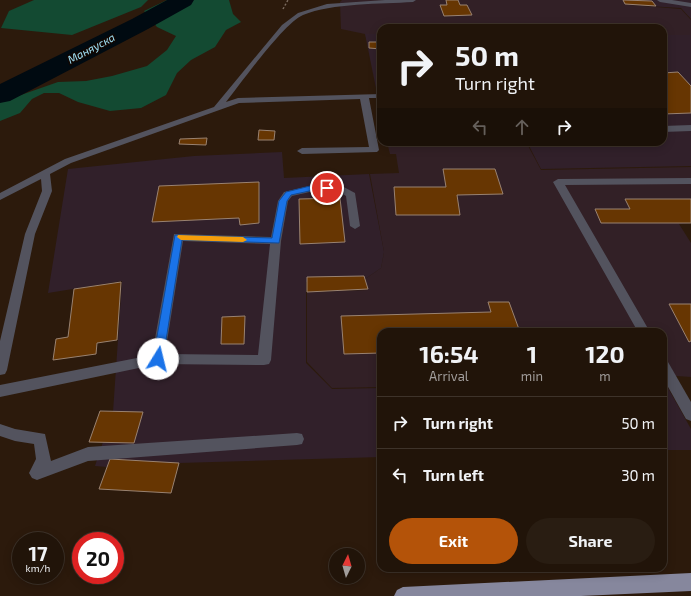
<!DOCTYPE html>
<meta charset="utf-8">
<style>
:root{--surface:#211409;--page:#291d12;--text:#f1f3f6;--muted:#a29e9c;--line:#3e332a;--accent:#b45309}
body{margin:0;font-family:"Exo 2",sans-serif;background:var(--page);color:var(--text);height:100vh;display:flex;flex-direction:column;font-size:15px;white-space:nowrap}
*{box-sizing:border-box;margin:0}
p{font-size:13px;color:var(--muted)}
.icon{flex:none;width:22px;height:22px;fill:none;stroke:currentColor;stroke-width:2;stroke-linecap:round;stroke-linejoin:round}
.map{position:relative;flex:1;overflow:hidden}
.side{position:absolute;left:377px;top:328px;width:290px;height:244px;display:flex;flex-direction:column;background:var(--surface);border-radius:12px;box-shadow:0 2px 10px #0003,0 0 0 1px var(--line)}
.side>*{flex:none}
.top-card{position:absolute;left:377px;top:24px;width:290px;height:122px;border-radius:12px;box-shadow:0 2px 10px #0003,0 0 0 1px var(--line);background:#211409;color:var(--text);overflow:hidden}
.needle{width:26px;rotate:5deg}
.controls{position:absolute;left:329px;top:548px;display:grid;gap:8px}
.controls a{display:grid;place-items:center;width:36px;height:36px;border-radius:50%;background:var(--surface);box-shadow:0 2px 10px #0003,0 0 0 1px var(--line);font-size:20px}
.speed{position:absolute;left:12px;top:532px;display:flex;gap:8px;font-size:20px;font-weight:700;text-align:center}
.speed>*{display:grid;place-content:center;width:52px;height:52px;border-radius:50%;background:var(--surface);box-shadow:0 2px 10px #0003,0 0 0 1px var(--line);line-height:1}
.speed small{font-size:10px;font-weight:400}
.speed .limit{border:6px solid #d22;background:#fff;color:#111}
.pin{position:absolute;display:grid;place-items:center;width:34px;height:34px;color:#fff;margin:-17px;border:2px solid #fff;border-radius:50%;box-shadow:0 1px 4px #0007}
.me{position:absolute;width:44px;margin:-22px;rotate:9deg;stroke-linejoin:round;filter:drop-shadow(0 0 3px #0008)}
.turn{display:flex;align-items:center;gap:14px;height:84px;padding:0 12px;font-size:18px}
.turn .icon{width:52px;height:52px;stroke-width:2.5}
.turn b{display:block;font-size:28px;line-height:34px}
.lanes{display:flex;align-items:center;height:38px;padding:0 12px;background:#0003;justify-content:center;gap:20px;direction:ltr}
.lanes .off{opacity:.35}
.eta{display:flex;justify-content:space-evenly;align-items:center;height:68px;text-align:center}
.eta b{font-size:24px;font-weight:700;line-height:28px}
.action{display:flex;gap:8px;margin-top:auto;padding:8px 12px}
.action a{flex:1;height:46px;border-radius:24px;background:var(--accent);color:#fff;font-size:16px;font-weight:700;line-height:46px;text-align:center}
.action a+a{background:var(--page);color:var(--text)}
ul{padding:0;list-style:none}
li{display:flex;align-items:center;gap:12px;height:52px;padding:0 12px;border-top:1px solid var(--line)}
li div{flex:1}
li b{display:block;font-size:15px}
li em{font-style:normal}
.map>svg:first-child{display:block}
</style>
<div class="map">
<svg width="691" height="596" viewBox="0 0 691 596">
<rect width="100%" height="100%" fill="#2c1a0c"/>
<!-- commercial -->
<g fill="#322026">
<polygon points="342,0 627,0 630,5 681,9 691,20 691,35 663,35 663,28 381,28 381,34 365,34 341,29 340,2"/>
<polygon points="387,142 526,142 541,170 691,167 691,223 679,224 691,243 691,377 663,375 663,332 381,332 381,387 332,388 307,362 307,292 368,290 365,279 381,268 384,252 370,174 399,173 396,154 390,154"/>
</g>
<!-- industrial -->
<g fill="#31202a">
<polygon points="627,0 691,0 691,19 681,8 630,5"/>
<polygon points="365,34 381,34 381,113"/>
<polygon points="663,35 691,35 691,166 541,169 527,142 663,142"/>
<polygon points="282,152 284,178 369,174 384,252 381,268 365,279 306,282 306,366 306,363 332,389 381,388 381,457 179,463 110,459 107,467 95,466 113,412 122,281 48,293 68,169 194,156"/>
<polygon points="663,379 691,429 691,450 663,450"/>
</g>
<!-- green -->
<g fill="#134a32">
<polygon points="34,0 148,0 141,7 72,35 1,28 9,11"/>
<polygon points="167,0 229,0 233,14 241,22 226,30 215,47 191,60 177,73 166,95 141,108 110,111 78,102 59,93 44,93 32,99 20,113 0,121 0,99 18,96 58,82 86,81 112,76 147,66 167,50 176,36 157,27 144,11"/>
</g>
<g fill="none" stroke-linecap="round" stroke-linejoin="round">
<!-- river -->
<polygon fill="#000a11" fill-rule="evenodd" points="167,0 194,0 191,5 148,29 10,101 0,103 0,84 132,19"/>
</g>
<!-- building -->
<g fill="#673602" stroke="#998271">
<polygon points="446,0 458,0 460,5 467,5 472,15 444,16 440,5 447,5"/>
<polygon points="623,0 652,1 656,6 625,4"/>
<polygon points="369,42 381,42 381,49 369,48"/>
<polygon points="678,72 691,86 691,113 663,114 663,73"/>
<polygon points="259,130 275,131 274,140 258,140"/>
<polygon points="207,138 206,145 179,144 180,139"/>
<polygon points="443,169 495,169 503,194 457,195 460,215 396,215 394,187 446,187"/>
<polygon points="259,182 259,223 240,225 239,218 152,222 159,186"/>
<polygon points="340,198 345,242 300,244 299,199"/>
<polygon points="625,199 691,199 691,223 601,223 595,209 630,209"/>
<polygon points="364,276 368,289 307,292 307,277"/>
<polygon points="121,282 117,340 97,343 96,354 53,360 56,339 68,337 74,289"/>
<polygon points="488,302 509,302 520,332 381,332 381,353 344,354 341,316 491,312"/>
<polygon points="669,304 691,304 691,341 689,342"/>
<polygon points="245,316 244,344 221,344 222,317"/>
<polygon points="100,411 143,412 134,443 89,442"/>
<polygon points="110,459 179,463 171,493 99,489"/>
</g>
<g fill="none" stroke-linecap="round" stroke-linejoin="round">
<!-- path -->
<polyline stroke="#7c6c60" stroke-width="1.5" stroke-dasharray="2 2" stroke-linecap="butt" points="283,9 288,0"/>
<!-- minor -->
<g fill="#53535e" fill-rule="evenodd">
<path d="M385,0H416L413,2C381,4 332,3 303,15C283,24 242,82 226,102L238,98L381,94V98H369L379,150L377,152L302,154L297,151L302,148L369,147L360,99L239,103L71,163L50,174L52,191L35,234L7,370L5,374L0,375V341L25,234L42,191L41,179L0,200V193L65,159L214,107L282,25L298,13L327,4Z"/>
<polygon points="657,0 672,0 691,3 691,7 660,2"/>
<polygon points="691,125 691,131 663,132 663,126"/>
<polygon points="691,178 691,184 565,185 650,332 638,332 553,182 558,179"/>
<path d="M314,185H340L355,193L360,226L355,229L350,226L346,196L338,191H314L292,196L288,201L281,241L271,360L269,364L264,365L158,364L0,397V385L152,355L174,234L271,237L278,201L284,192ZM183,241L270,244L258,355L165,354Z"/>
<polygon points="663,361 668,362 691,402 691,421 686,419 663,378"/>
<polygon points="0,424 15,429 45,434 51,461 88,447 297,433 302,434 304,439 302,444 297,445 88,461 37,480 32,478 29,473 36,459 34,444 15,441 0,436"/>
</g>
<!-- major -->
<polygon fill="#86879d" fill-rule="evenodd" points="691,573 691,591 581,596 394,596 397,590 403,587"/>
</g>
<!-- route -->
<polygon fill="#1a73e8" stroke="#114b97" points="314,185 327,186 331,188 327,190 314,190 291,195 287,201 279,243 182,240 163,359 161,362 154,362 153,359 175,235 272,238 279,201 286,192"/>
<!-- slow -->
<polygon fill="#f59e0b" points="178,235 243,237 247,240 243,242 181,240 177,237"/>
<g text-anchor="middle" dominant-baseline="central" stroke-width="3.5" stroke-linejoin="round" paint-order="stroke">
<!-- far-water labels -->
<g font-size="11" font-style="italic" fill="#a4e6fc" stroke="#0f0703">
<text transform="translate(91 48) rotate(-28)">Маняуска</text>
</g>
</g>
</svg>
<div class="controls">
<a><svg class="needle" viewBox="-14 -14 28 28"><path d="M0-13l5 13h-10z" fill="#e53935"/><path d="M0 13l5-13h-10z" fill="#a29e9c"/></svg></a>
</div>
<div class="speed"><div>17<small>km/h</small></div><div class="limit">20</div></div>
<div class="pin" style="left:327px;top:188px;background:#d93025"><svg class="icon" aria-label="arrive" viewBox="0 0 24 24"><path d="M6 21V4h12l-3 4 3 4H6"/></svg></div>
<svg class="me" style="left:158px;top:359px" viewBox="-20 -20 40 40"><circle r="19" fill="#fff"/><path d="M0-13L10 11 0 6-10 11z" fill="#1a73e8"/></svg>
<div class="top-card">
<div class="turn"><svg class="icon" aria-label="right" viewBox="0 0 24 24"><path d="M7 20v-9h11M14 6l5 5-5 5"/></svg><div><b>50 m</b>Turn right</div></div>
<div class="lanes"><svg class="icon off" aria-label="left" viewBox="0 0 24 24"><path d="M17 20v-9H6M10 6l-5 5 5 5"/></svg><svg class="icon off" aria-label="ahead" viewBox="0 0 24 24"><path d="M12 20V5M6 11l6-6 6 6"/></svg><svg class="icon" aria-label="right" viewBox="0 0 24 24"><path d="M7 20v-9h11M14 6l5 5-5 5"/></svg></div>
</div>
<section class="side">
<div class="eta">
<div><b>16:54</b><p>Arrival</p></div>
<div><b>1</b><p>min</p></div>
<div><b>120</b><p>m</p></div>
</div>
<ul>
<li><svg class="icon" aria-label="right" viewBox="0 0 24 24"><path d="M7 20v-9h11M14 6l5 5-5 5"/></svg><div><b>Turn right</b></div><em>50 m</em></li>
<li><svg class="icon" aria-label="left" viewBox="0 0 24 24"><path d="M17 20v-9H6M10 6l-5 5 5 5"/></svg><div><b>Turn left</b></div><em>30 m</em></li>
</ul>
<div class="action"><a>Exit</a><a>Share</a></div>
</section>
</div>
